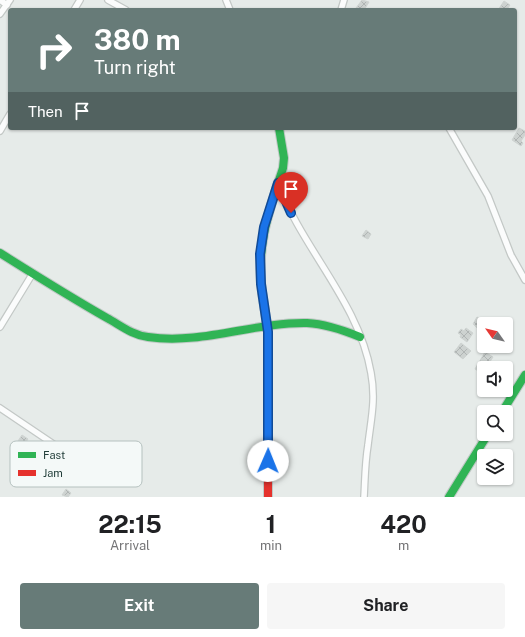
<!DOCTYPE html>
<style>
:root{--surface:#fff;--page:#f6f6f6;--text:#202124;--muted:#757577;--accent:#677b78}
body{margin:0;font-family:"Public Sans",sans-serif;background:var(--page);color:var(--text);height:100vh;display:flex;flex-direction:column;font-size:15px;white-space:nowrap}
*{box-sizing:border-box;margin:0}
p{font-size:13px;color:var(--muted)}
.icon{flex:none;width:22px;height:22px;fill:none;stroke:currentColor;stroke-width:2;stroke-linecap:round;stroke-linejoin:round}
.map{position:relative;height:497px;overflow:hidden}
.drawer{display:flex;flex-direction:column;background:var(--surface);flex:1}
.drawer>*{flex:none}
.guide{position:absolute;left:8px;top:8px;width:509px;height:122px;border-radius:4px;box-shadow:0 1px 3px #0004;background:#677b78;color:#fff;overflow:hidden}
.needle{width:26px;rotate:304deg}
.tools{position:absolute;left:477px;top:317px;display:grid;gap:8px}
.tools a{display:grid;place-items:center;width:36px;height:36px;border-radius:4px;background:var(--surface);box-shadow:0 1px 3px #0004;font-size:20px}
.pin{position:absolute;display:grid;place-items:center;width:34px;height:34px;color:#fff;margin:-41px -17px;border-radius:50% 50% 50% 0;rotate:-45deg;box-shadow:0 0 4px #0007}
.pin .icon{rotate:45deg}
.me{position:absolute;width:44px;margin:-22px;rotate:1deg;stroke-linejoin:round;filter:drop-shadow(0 0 3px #0008)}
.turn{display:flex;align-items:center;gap:14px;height:84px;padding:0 20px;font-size:18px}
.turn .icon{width:52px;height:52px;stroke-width:2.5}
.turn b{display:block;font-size:28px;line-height:34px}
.then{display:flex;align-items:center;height:38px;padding:0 20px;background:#0003;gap:8px;font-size:15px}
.eta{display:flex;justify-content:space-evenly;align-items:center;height:68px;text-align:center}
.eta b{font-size:24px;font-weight:700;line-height:28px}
.button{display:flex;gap:8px;margin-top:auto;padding:8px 20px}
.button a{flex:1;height:46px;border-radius:4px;background:var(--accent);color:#fff;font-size:16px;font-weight:700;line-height:46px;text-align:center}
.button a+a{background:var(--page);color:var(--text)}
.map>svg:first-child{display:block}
</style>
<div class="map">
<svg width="525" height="497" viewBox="0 0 525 497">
<defs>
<pattern id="building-cross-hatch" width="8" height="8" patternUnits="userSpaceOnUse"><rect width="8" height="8" fill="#cdd2d0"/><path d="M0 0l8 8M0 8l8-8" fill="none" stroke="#b0b5b4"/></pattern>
</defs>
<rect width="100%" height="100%" fill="#e6ebe9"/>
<!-- building -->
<g fill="url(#building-cross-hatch)" stroke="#cfd4d2">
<polygon points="362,0 369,2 364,10 359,10 356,8"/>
<polygon points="504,1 510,5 508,8 510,10 498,10"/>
<polygon points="519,128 525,131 525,135 521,141 523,143 521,146 512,140"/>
<polygon points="366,230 371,234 368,239 362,236"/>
<polygon points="477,317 487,323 484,324 481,332 473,324"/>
<polygon points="466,328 473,333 467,342 460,337 461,335 458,333 461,329 464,331"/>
<polygon points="461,343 471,351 463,359 454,352"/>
<polygon points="485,352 493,357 486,368 484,368 483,374 475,369"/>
<polygon points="22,435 28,439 20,451 14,447"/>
<polygon points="66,489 71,493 68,497 62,495"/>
</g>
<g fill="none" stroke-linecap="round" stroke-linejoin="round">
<defs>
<g id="street">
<polyline points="0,0 7,5"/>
<polyline points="108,0 126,10"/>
<polyline points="226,0 230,10"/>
<polyline points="74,10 80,0"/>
<polyline points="341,10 344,0"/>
<polyline points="0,14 10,0"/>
<polyline points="449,128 488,196 511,255 525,280"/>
<polyline points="0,131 10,114"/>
<path d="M278,183C302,249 359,302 371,373C376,400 371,419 368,445C365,463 365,480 364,497"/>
<polyline points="0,327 33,273"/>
<polyline points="0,408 89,468"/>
</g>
<g id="fast">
<path d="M0,253C35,275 70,297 107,318C120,325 132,335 148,337C202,345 254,322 307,323C326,324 343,330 360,337"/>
<path d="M262,292C256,246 269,211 283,168L284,158L279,128"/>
<polyline points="502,412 525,375"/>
<polyline points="449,497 488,434"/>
</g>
<polyline id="jam" points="262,292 268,332 268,497"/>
</defs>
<!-- street casing -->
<use href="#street" stroke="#c3c8c6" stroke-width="8"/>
<!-- fast casing -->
<use href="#fast" stroke="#c1c9c6" stroke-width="10"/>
<!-- jam casing -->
<use href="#jam" stroke="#c1c9c6" stroke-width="10"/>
<!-- street -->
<use href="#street" stroke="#fbfcfc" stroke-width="5.5"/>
<!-- fast -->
<use href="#fast" stroke="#30b455" stroke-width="8"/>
<!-- jam -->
<use href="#jam" stroke="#e5322d" stroke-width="8"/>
</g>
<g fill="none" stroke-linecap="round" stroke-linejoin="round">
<defs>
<polyline id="route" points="268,461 268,332 261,284 260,254 264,227 278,183 291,213"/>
</defs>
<!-- route casing -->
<use href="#route" stroke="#114b97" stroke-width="10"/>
<!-- route -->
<use href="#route" stroke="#1a73e8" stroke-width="7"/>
</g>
<!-- legend -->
<rect x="10" y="441" width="132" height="46" rx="6" fill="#f4f9f8" stroke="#b5c1bf" stroke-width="1"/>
<rect x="18" y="452" width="18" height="6" fill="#30b455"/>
<rect x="18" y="470" width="18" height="6" fill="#e5322d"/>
<g font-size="11" fill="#233f3b">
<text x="43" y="459">Fast</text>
<text x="43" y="477">Jam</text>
</g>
</svg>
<div class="tools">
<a><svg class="needle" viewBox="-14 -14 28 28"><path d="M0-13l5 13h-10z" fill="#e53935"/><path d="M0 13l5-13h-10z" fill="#757577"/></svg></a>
<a><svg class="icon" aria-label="sound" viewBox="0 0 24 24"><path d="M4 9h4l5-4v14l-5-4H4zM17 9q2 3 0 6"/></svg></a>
<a><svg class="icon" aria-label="search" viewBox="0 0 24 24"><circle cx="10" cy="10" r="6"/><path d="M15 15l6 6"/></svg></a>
<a><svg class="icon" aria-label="layers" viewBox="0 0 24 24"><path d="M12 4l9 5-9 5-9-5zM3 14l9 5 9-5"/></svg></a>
</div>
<div class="pin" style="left:291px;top:213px;background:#d93025"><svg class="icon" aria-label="arrive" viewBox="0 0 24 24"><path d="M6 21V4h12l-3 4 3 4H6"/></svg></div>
<svg class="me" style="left:268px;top:461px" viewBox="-20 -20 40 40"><circle r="19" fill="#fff"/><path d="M0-13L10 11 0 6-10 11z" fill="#1a73e8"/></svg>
<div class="guide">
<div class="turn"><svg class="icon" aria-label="right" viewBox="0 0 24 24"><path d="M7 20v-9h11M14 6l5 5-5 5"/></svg><div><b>380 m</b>Turn right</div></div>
<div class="then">Then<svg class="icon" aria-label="arrive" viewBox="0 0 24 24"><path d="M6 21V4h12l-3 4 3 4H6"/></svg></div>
</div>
</div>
<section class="drawer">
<div class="eta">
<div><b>22:15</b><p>Arrival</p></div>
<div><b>1</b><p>min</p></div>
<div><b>420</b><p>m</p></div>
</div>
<div class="button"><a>Exit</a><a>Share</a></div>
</section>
